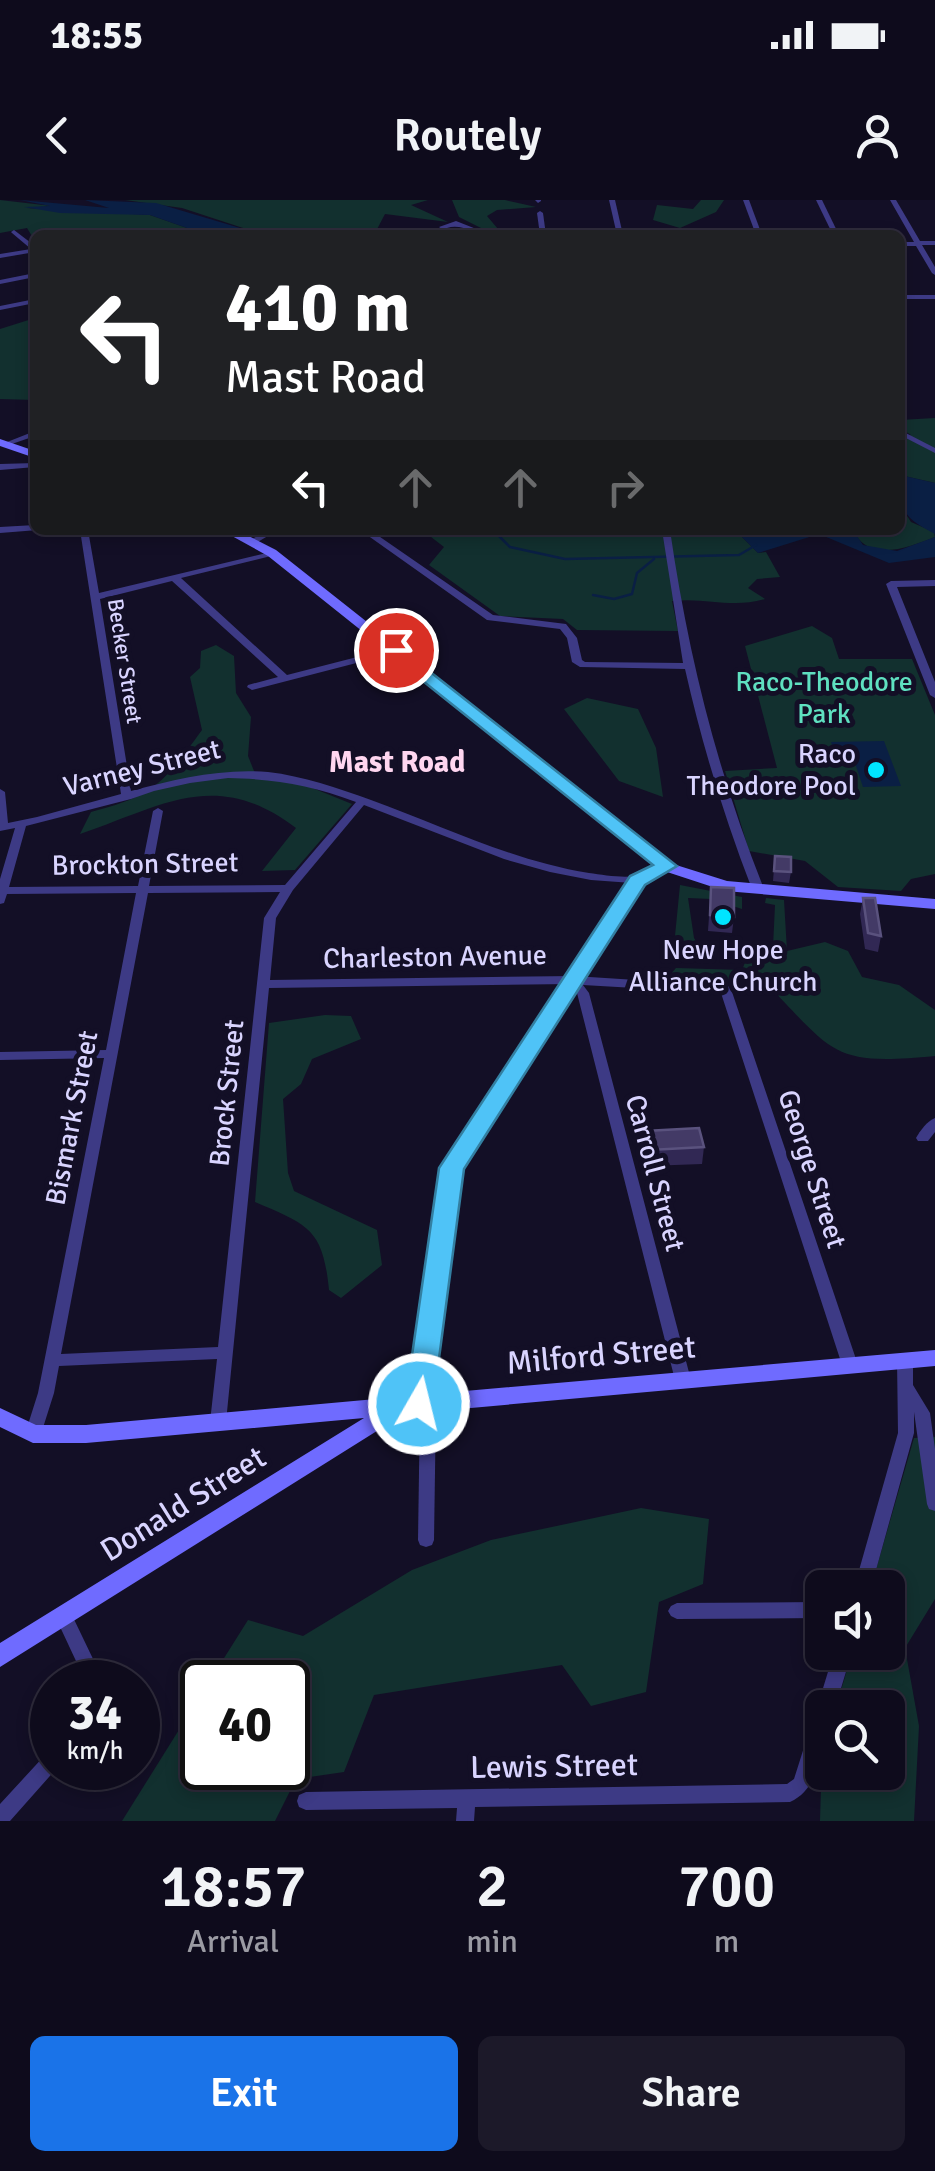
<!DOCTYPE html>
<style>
:root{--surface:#0e0b1c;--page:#1c1929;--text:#f1f3f6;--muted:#9b9ba3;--line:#2e2b3b;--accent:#1a73e8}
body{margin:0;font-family:Signika,sans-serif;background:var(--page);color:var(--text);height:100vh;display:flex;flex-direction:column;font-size:38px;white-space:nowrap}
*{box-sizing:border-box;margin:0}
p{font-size:32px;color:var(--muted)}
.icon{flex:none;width:55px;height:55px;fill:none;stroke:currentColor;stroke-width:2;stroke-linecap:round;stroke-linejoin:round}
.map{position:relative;height:1621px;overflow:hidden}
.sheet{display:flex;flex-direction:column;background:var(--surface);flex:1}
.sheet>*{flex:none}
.guide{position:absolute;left:30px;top:30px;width:875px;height:305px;border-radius:15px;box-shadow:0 5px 15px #0003,0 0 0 2px var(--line);background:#202124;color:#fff;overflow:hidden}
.controls{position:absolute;left:805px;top:1370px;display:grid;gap:20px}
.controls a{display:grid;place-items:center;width:100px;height:100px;border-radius:15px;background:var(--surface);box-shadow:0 5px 15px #0003,0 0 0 2px var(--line);font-size:50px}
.speed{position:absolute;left:30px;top:1460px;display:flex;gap:20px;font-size:50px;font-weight:700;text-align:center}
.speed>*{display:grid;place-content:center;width:130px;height:130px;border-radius:50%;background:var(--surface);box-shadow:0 5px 15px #0003,0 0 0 2px var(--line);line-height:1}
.speed small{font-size:25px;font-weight:400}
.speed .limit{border:5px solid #111;border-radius:15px;background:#fff;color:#111}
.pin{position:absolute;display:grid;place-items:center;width:85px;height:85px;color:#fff;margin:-42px;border:5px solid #fff;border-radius:50%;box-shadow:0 2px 10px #0007}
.me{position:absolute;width:110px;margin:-55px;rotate:8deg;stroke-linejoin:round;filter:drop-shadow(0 0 8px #0008)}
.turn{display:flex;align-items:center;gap:35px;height:210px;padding:0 30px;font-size:45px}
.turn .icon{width:130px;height:130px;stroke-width:2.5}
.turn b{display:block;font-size:70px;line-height:85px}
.lanes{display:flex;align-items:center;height:95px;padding:0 30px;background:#0003;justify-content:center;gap:50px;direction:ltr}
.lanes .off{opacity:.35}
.eta{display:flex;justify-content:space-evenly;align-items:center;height:170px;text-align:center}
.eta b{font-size:60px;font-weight:600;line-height:70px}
.cta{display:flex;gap:20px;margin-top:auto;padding:20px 30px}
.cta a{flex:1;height:115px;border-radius:15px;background:var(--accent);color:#fff;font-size:40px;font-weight:600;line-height:115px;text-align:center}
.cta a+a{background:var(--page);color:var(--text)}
.status{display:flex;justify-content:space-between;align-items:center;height:70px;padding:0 50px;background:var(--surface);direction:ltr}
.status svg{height:28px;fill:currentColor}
header{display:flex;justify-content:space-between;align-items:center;height:130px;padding:0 30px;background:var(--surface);font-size:45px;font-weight:600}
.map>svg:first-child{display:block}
</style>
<div class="status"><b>18:55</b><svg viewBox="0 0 49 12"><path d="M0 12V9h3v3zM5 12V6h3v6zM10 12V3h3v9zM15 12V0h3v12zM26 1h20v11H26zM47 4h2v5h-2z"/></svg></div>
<header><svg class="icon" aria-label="back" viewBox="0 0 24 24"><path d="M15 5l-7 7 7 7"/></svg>Routely<svg class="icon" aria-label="person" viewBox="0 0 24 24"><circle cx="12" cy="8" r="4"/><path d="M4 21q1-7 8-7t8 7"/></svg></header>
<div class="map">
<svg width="935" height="1621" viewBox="0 0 935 1621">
<rect width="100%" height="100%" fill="#130f26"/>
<!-- green -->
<g fill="#12302f">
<polygon points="0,0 52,6 27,8 150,15 207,35 35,35 35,41 27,28 0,33"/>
<polygon points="125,0 428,0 411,5 448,22 385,14 374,35 264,35 182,8"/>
<polygon points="452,0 505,0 536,7 497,10 487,16 498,29 483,29 459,17"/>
<polygon points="701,0 724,0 716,12 680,28 653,20 657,5 693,9"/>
<polygon points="35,118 35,200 0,199 0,129"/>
<polygon points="935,218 935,283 900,275 900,239 911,235 900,228 900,220"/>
<path d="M900,305L911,322L934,332L935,337C909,347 869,364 853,330H900Z"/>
<path d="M422,330H661L662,334L735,330L758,353L766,352L780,377L757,379L748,388L765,399C731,409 707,397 672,401L678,431L577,430L563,419L500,416L429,365L444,347Z"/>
<polygon points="812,426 832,438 839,459 912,459 935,515 935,674 911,679 901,691 838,687 805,661 749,651 725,571 777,568 745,446"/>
<path d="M216,445L234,456L236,493L251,517L248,556L256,576L310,587L352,604L295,670L262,671L296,628C216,567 162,606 80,634L91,612C156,595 163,583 202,530L190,477L200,468L201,451Z"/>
<polygon points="587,498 638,509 656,548 663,597 619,581 564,509"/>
<polygon points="680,685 742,697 742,709 711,699 688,698 694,738 701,749 684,748 667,764 663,761 675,736"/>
<path d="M766,698L784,700L787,751L825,742L848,751L862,777L899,785L935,810V856C832,866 834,853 767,784L685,783L668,777L676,768L742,770L746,760L752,761L750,747H773L775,705L765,703Z"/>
<path d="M325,815L351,816L361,839L312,859L301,884L283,899L288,973L294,991L377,1030L382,1065L341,1098L329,1090C323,1029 309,1025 255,1002L269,823Z"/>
<polygon points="935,1237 935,1399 905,1448 919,1526 914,1621 820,1621 822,1555 822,1572 888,1572 888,1508 836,1507 852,1453 888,1452 888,1388 871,1387 914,1238"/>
<polygon points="641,1308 709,1319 703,1384 659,1402 646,1492 591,1506 562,1465 374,1495 344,1572 296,1579 275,1621 122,1621 202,1493 202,1568 288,1568 288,1482 209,1482 248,1420 303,1436 412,1370 491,1340"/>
</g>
<!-- water -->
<g fill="#0a1f44">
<polygon points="20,0 109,8 85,0 156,3 264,35 207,35 150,15 60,13 24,7 50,6"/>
<path d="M900,275L935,283V334C903,317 900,312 900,275Z"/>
<polygon points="735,330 853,330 863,345 897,351 935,337 935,357 889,363 819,334 758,353"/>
<polygon points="884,541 901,586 863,587 852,554 835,554 831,542"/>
</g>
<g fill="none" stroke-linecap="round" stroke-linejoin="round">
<!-- stream -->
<g stroke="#0a1f44" stroke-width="2.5">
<polyline points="493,330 510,347 565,359 739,355 756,345"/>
<polyline points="593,395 614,399 632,394 637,373 654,359"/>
</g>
<!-- street -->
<g fill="#3d3a85" fill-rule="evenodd">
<polygon points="535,0 541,0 541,1 538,3"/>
<polygon points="609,0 615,0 623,35 617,35"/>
<polygon points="743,0 749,0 762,35 756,35"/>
<polygon points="816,0 822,0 839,35 833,35"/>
<polygon points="890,0 896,0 920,41 935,41 935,45 922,45 935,67 935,75 932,73 916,46 900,46 900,42 914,42"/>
<polygon points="540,11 543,13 546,35 540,35 537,13"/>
<path d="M456,21L489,34L490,35C475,35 462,23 447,28L457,35H450L439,27Z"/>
<polygon points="14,30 35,46 35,52 0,58 0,54 31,49 12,33 11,32"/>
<polygon points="35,73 35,77 0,84 0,80"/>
<rect x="900" y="95" width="35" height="4"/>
<polygon points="35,99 35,103 0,110 0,106"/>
<polygon points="900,230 935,248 935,253 900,235"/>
<polygon points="35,231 35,236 6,246 2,244"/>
<polygon points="35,263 35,267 0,270 0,264"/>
<polygon points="35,325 35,330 38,330 0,333 0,327"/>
<path d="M80,330H88L99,393L275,351V355L181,378L287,475L396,447L401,450L399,452L252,490L247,487L248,485L278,477L172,381L100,399L131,591C175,579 222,568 268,572C303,576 338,588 371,600C443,626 513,661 589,673C603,675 622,678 635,676C648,674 658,664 671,665L673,667L671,669L649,679L632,683L591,680L550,672L504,659L364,605L293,690L276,718L270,780L574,776L730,786L858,1165L855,1169L850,1171L845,1169L842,1165L721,793L583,785L589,793L691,1180L688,1184L683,1186L678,1184L675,1180L577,793L570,784L269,788L226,1222L224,1227L218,1228L212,1227L210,1222L217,1159L59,1166L54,1193L41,1234L39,1239L33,1241L27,1239L25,1234L38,1193L104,858L0,860V852L106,850L136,693L7,694L4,703L0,704V679L15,628L0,631V589L5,592L8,623L37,617L121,594ZM228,578C276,579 311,585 356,602L285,685L149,686L163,611L158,608L153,611L138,686L9,687L26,626L131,599L154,591L190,583ZM280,692L264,718L218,1147L61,1154L148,693Z"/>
<polygon points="267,330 278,330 256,343 249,341"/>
<path d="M360,330H370L493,415L566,424L577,438L582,460L585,462L683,463L662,330H670C688,454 717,571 764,689L762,691L758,693L752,689C724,617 702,544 685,469L580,467L572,462L567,438L560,429L487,420Z"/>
<polygon points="935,380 935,386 897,387 935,482 935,498 930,495 886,384 891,381"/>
<path d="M935,918V932L928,941H918L916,938C920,931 927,921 935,918Z"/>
<polygon points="905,1154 910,1156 913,1160 913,1185 930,1213 935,1249 935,1311 929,1309 927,1304 914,1212 914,1233 871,1388 854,1388 898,1233 897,1160 900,1156"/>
<polygon points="428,1198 433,1200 436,1204 434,1340 432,1345 426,1347 420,1345 418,1340 420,1204 423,1200"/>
<polygon points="822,1402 822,1418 677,1419 671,1416 668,1411 671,1406 677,1403"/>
<polygon points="64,1408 70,1411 94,1461 95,1482 77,1482 76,1461 55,1416 58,1411"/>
<path d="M834,1452H852L835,1508H822C822,1539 824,1587 790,1602L475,1607L474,1621H456L457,1608L306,1610L299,1607L297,1601L299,1595L306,1592L787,1584L794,1579L813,1519L816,1513L819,1512L817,1508Z"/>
<polygon points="52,1551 52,1568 57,1568 10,1621 0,1621 0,1604 46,1554"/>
</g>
<!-- secondary -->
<g fill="#6f6bff" fill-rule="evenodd">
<polygon points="0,239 35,251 35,258 0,246"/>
<polygon points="221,330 237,330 276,350 673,664 727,681 935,699 935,709 725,691 661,670 268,356"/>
<polygon points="637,676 645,681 461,969 431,1194 935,1150 935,1166 404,1214 0,1467 0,1443 364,1218 86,1243 33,1243 0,1227 0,1208 36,1225 86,1225 409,1196 441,968 629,681"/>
</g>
</g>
<!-- wall -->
<g fill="#312854">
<polygon points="775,656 791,672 789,683 773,681"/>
<polygon points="711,687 734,717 732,733 708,731"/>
<polygon points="863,698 881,736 878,752 865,749 860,714"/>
<polygon points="646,931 704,947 702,964 648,966 644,948"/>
</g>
<!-- building -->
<g fill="#433a66" stroke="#5a527e" stroke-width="2.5">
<polygon points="775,656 791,657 791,672 774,671"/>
<polygon points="711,687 734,688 734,717 710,715"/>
<polygon points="863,698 875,698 881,736 868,733"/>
<polygon points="699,928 704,947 650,950 646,931"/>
</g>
<!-- route -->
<polygon fill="#4fc3f7" stroke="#337fa1" stroke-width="2.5" points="396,445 677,666 645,685 464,969 433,1204 429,1212 409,1212 405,1204 439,968 630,676 653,665 389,454 387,450"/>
<!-- markers -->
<g fill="#00e5ff" stroke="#130f26" stroke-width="4">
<circle cx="876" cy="570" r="10"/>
<circle cx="723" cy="717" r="10"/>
</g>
<g text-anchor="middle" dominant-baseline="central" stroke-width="10" stroke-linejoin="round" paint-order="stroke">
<!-- far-street labels -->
<g font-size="22" fill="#d9d4ff" stroke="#130f26">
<text transform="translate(125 461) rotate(81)">Becker Street</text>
</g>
<!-- park labels -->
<g font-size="28" fill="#5fe0c0" stroke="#130f26">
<text x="824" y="482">Raco-Theodore<tspan x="824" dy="32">Park</tspan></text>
</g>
<!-- poi labels -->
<g font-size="28" fill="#d9d4ff" stroke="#130f26" text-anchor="end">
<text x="856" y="554">Raco<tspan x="856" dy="32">Theodore Pool</tspan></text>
<text x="723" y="750" text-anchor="middle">New Hope<tspan x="723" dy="32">Alliance Church</tspan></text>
</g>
<!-- street labels -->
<g font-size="28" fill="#d9d4ff" stroke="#130f26">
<text transform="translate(142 568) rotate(-14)">Varney Street</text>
<text transform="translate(145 664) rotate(-1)">Brockton Street</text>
<text transform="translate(435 757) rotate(-1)">Charleston Avenue</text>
<text transform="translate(227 893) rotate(-84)">Brock Street</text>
<text transform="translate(72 918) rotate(-79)">Bismark Street</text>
<text transform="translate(812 969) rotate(72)">George Street</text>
<text transform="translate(655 973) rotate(75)">Carroll Street</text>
</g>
<!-- neighbourhood labels -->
<g font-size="30" font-weight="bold" fill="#ffd6f0" stroke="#130f26">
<text x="397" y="562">Mast Road</text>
</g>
<!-- near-street labels -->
<g font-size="32" fill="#d9d4ff" stroke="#130f26">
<text transform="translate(601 1155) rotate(-5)">Milford Street</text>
<text transform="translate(183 1304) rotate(-32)">Donald Street</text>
<text transform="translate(554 1566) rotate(-1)">Lewis Street</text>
</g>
</g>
</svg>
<div class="controls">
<a><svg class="icon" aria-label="sound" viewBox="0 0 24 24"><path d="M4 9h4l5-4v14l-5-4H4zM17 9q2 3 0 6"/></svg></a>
<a><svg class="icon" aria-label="search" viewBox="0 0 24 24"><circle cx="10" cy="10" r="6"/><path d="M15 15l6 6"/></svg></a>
</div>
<div class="speed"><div>34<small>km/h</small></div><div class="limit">40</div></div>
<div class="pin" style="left:396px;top:450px;background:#d93025"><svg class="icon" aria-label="arrive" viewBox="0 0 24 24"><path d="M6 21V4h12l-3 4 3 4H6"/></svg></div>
<svg class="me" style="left:419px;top:1204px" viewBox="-20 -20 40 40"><circle r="17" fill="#4fc3f7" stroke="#fff" stroke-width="3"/><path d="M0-11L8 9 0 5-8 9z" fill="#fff"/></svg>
<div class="guide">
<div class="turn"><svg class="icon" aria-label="left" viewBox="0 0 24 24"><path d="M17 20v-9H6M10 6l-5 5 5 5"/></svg><div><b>410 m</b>Mast Road</div></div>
<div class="lanes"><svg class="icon" aria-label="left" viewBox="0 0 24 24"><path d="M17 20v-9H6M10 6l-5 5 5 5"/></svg><svg class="icon off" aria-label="ahead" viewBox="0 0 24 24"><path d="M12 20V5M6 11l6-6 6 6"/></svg><svg class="icon off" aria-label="ahead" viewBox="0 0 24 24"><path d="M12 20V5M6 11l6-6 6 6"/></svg><svg class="icon off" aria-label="right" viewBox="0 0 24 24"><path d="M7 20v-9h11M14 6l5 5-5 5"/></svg></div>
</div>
</div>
<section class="sheet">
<div class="eta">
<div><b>18:57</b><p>Arrival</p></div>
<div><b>2</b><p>min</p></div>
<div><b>700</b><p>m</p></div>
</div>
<div class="cta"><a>Exit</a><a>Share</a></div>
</section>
